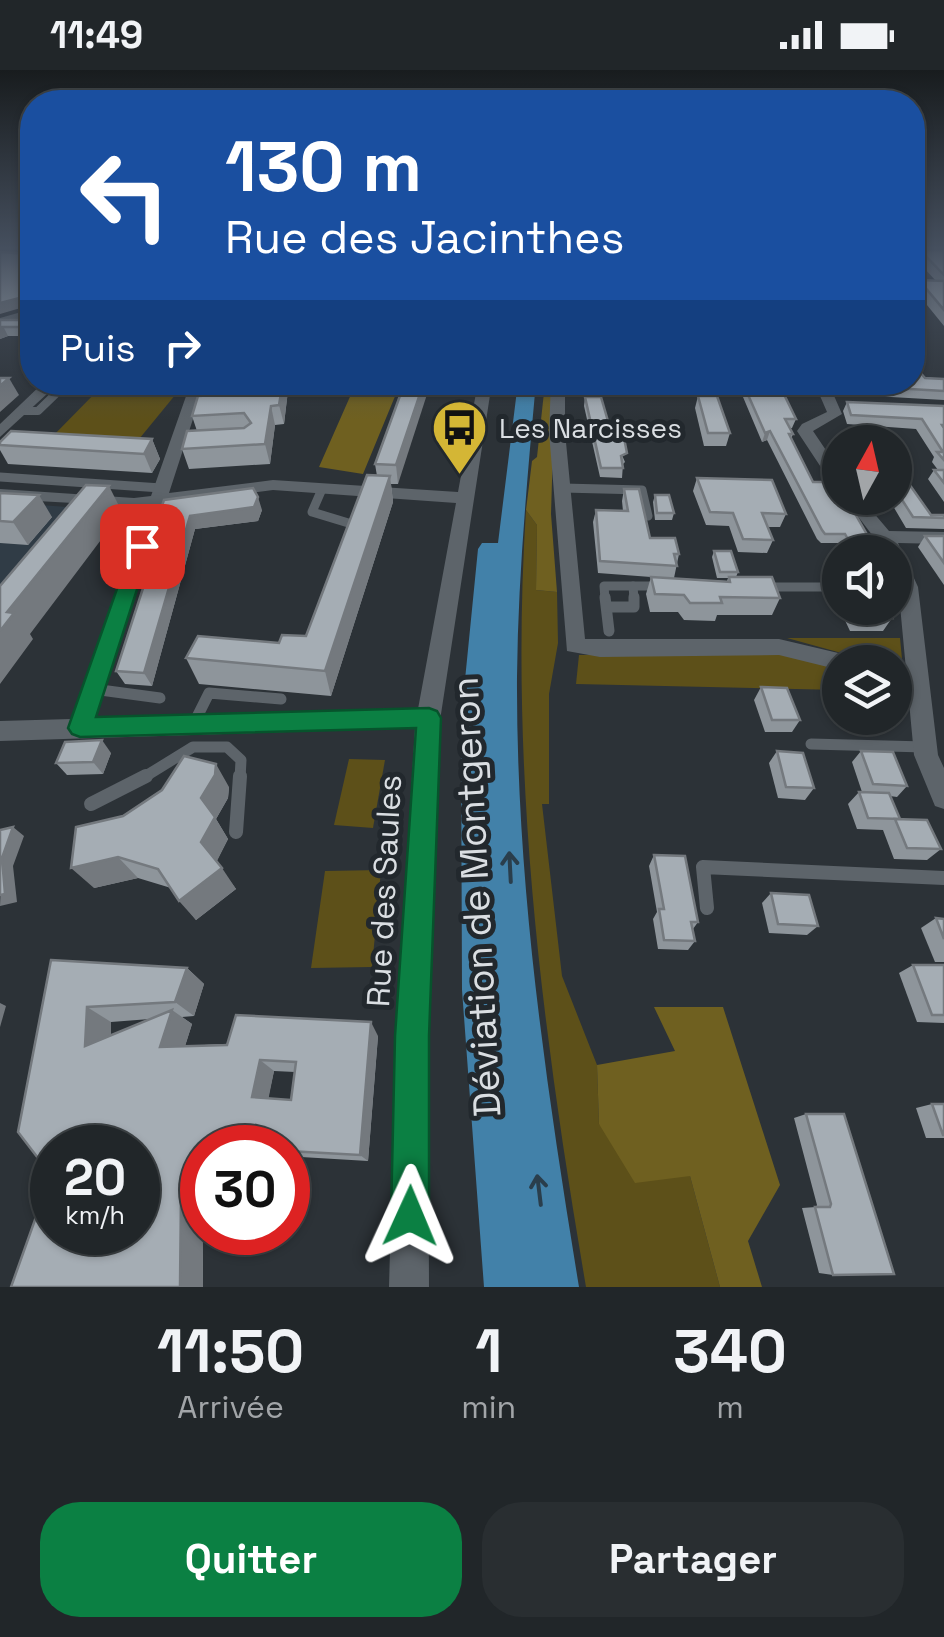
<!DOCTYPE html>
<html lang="fr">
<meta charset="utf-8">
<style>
:root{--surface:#212629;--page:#292e31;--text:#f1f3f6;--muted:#a2a5a8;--line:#3e4346;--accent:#0b8043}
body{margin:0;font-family:"Space Grotesk",sans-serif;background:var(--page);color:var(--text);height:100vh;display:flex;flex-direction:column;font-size:38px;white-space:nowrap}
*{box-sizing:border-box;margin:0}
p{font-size:32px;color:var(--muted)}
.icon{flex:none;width:55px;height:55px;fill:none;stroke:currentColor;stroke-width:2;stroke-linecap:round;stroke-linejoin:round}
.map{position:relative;height:1217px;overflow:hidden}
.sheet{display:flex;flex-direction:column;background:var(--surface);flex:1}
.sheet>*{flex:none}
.guide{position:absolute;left:20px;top:20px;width:905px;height:305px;border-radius:40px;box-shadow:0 2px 8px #0004,0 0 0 2px var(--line);background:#1a4fa0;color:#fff;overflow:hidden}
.needle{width:65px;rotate:8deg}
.fabs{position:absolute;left:822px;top:355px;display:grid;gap:20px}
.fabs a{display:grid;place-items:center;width:90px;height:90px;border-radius:50%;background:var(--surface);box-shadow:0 2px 8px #0004,0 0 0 2px var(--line);font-size:50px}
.speed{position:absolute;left:30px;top:1055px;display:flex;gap:20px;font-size:50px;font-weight:700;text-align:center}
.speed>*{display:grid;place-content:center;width:130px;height:130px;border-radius:50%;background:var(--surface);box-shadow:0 2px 8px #0004,0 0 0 2px var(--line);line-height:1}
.speed small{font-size:25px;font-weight:400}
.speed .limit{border:15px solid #d22;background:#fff;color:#111}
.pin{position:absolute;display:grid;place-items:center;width:85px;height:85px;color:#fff;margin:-42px;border-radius:20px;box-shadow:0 5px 15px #0006}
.me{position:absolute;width:110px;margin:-55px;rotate:1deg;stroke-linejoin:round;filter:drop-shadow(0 0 8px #0008)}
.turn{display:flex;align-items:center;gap:35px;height:210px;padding:0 40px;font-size:45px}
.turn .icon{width:130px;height:130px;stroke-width:2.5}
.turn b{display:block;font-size:70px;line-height:85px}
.then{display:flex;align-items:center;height:95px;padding:0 40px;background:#0003;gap:20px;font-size:38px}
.eta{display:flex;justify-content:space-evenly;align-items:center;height:170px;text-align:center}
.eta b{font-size:60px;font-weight:800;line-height:70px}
.action{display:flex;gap:20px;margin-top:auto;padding:20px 40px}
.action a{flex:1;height:115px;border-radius:40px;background:var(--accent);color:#fff;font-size:40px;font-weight:800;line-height:115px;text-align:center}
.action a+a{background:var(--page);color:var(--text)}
.status{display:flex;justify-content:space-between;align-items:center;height:70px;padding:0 50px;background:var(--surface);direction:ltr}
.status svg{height:28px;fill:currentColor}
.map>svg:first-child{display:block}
</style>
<div class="status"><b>11:49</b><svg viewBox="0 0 49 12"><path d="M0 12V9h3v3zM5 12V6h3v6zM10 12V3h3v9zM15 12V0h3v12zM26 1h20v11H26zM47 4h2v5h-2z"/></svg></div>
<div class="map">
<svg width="944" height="1217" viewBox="0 0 944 1217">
<rect width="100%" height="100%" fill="#2c3237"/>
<!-- built -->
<polygon fill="#303c46" points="0,432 81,438 0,536"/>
<!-- green -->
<g fill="#5d5019">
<polygon points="105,313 185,313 135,374 50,369"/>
<path d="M526,440L537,455L536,520L557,522L558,573L549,624V734H542L562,906L597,995L599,1054L690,1106L720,1217H586C542,960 509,702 526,440Z"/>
<polygon points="787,568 900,568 902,589 897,596 895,592 874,592"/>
<polygon points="789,584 840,598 840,620 576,614 579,585"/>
<polygon points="349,689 385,690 373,758 334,755"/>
<polygon points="381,800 372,897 311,898 325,801"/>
</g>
<!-- forest -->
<g fill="#6f6020">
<polygon points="356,313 405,313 398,319 363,404 319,397"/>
<polygon points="545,313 555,313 551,444 557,522 536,520 537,455 526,440 532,391 537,387"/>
<polygon points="654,937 723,937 780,1115 748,1171 762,1217 720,1217 690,1106 635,1113 599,1054 597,995 675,981"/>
</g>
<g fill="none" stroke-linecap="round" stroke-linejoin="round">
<!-- lane-far3 -->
<polyline stroke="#5d646a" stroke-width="8" points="23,341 38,341 68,312"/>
<!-- lane-far2 -->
<g stroke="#5d646a" stroke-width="9">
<polyline points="0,407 161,418"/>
<polyline points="563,418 642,420 648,446"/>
<polyline points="322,419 312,442 355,455 351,464"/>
<polyline points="633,516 634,529"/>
<polyline points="764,517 840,517"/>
<polyline points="605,529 604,516 661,516"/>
</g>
<!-- lane-far1 -->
<g stroke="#5d646a" stroke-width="11">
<polyline points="605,527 609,561"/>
<polyline points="607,537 634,537 634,527"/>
<polyline points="93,619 160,628"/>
<polyline points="193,655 209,623 281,629"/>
<polyline points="811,674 925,677"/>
<polyline points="141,709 193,677 227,677 241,690 240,709"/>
</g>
<!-- lane -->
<g stroke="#5d646a" stroke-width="14">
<polyline points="91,734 146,706"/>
<polyline points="236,762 240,706"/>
<polyline points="707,838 703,797 944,808"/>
</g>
<!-- street -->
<g fill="#5d646a" fill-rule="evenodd">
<polygon points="32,239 32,247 0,256 0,248"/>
<polygon points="44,312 60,312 0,367 0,354"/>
<path d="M191,312H205L169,423L273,410L458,422L478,312H492L439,657L428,967L429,1217H389L396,967L415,658L0,671V651L71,649L147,437L0,429V419L134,428L151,426ZM273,420L456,433L418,639L95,648L165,434Z"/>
<polygon points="551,312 565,312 565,362 585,569 779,569 851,586 854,592 840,592 840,600 779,585 600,587 567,581 549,362"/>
<polygon points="814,312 828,312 842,344 813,361 840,401 840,418 834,417 797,361 802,354 827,342"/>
<polygon points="844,428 861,428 889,461 944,462 944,474 898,473 918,517 938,685 944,698 944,739 935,736 914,685 895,482 885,482"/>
</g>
<!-- primary -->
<path fill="#4281a9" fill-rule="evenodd" d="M518,312H536C527,411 518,509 517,607C516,812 546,1016 579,1217H484L462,920L461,650L478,479L482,473H498Z"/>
</g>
<!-- wall -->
<g fill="#8e959b" fill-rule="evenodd">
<polygon points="912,180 944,180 944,256 914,219 919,210 936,211 912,185"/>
<polygon points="32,245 32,266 8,266 0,269 0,250 27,250"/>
<polygon points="925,308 944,309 944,330 838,324 832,313 912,312"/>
<polygon points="58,312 97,312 83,327 64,326"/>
<polygon points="203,312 289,312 284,354 275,355 270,394 189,399 182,379 197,361 192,346 207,325"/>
<polygon points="405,312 398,414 391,414 393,432 331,626 199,614 186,588 279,573 306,566 377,406 375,394"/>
<polygon points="742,312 794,312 793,315 782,321 796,349 792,358 790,358 793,364 791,369 813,412 877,482 845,482 840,473 821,473 817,469 767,370 762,372 743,327 744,321"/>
<polygon points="698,326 730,363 726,376 704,376 695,338"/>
<polygon points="585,327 610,358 625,392 623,394 622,408 600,407 584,336"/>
<polygon points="847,332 944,336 944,432 928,409 934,400 938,400 932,392 934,387 916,359 847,354 843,341"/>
<polygon points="152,369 160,389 152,403 8,394 0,380 0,372"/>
<polygon points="895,394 931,445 944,445 944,459 906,458 893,436 876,436 870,428 895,428"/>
<polygon points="697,408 786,444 780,457 767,457 773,470 767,483 738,482 729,456 706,455 693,421"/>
<polygon points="624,419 650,468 679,484 674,508 727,511 728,508 717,508 712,487 714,481 738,502 736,507 780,528 772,545 717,545 715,551 684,550 678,542 650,542 646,524 651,507 598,503 593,452 596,440 623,441 622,431"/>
<polygon points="0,423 52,447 28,475 0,473"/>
<polygon points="655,425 674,443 672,450 655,450 653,432"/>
<polygon points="262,440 258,451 195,459 152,616 125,614 116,601 167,467 162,467 156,453"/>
<polygon points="925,466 944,466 944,515 918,477"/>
<polygon points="833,494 840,494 840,511 826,507"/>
<polygon points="840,512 840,538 886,538 892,548 883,561 850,561 833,525"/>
<polygon points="761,617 800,650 792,662 765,662 754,630"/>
<polygon points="895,640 898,646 887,658 861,657 857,648 895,648"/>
<polygon points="777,681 814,718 805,730 778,728 769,693"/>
<polygon points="861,681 907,716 897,727 890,726 900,749 941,779 927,790 894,789 883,760 857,759 848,734 859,722 862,722 852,692"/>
<polygon points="111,683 103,704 67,705 56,693"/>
<polygon points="229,717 228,728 216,749 228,769 216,792 236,819 196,850 171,818 138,808 94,818 123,746"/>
<polygon points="654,785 698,852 693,859 695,871 688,880 658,879 653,849 657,842 649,796"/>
<polygon points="771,823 818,856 807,865 769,863 762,833"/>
<polygon points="936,848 944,849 944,892 935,892 921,858"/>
<path d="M51,890L187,898L204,914L194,946L182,947L192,954L185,976L378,966L368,1091L301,1087L202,1078L203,1217H11L51,1105ZM150,949L111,965V952ZM274,1001L295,1002L291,1030L268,1028ZM52,1078H138L126,1166L107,1164Z"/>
<polygon points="913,895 944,895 944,953 917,952 899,903"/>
<polygon points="932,1034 944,1034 944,1068 926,1068 916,1038"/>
<polygon points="806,1044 844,1044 833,1205 819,1203 802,1138 816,1137 817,1135 794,1048"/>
</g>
<!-- shaded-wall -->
<g fill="#74797e">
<polygon points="27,226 31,235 0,244 0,233"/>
<polygon points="3,256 8,266 0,269 0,257"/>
<polygon points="9,308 19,325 0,342 0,316"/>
<polygon points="77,312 97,312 83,327"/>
<polygon points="283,312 289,312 284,354 279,335"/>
<polygon points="424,312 431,312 398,414 396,395"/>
<polygon points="785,312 794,312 793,315 776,324 780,316"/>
<polygon points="271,336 275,355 270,394 265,374"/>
<polygon points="770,361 767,370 762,372 765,363"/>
<polygon points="152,369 160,389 152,403 144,384"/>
<polygon points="390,406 393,432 331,626 325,601"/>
<polygon points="109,416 122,442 30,564 33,569 0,614 0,561 7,542"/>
<polygon points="39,425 52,447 28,475 13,452"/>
<polygon points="258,427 262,440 258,451 195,459 152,616 144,603 190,446"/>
<polygon points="102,670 111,683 103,704 93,692"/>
<polygon points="216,694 229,717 228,728 216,749 228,769 216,793 201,772 201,728"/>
<polygon points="13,757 24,766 13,796 17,832 0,836 2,788"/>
<polygon points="118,787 138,808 94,818 71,798"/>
<polygon points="222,798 236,819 196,850 179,831"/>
<polygon points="187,898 204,914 194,946 175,932"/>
<polygon points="0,933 6,936 0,957"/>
<polygon points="87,937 111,952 111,988 85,976"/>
<polygon points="172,940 192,954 181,989 160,977"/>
<polygon points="371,952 378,966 368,1091 360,1085"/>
<polygon points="260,990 274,1001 267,1036 252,1027"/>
<polygon points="288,1081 301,1087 288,1092"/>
<polygon points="202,1116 203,1217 180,1217 181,1124"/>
<polygon points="78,1162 108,1162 107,1164 77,1165"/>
</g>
<!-- building -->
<g fill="#a5adb4" stroke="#74797e" stroke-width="2.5" fill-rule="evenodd">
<polygon points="30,180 32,180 32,239 27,226 0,233 0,182 28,184"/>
<polygon points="920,180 944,180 944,205"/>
<polygon points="919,210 944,211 944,240"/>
<polygon points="32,245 32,257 0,257 0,250 27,250"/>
<polygon points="912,293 925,308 944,309 944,321 842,315 840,312 912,312"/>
<polygon points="0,308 9,308 0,316"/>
<polygon points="259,312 283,312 279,335 271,336 265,374 182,379 187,361 244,358 251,353 244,343 192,346 198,326 256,323 262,318"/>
<polygon points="405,312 424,312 396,395 375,394"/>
<polygon points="747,312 785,312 780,316 796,349 785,349 793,364 789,364 813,412 827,412 842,433 849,433 877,482 855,482 845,464 825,464 822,460 770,361 765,363 745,318 750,318"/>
<polygon points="698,326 717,326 730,363 708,363"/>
<polygon points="585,327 601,327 610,358 622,358 627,383 621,386 623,398 601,398"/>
<polygon points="847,332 944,336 944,355 942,355 944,358 944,390 937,382 943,382 922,349 851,345"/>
<polygon points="11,361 152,369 144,384 0,375 0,372"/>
<polygon points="876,367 880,372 853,372 850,368"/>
<polygon points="895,394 931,445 944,445 944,448 913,447 899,425 895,425"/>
<polygon points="934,400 944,400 944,413"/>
<polygon points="367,405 390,406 325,601 186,588 198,566 279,573 282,565 306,566"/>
<polygon points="697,408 772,410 786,444 762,443 773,470 743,469 733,443 710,442"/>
<polygon points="86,415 109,416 7,542 14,543 0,561 0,516"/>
<polygon points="253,418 258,427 254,437 190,446 144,603 116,601 159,469 176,464 173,454 156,453 164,430"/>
<polygon points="624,419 639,419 650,468 675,468 679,484 674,484 677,496 600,491 596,440 628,441"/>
<polygon points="0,423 39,425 13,452 0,451"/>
<polygon points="655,425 669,425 674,443 657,443"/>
<polygon points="925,466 944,466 944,493"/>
<polygon points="714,481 731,481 738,502 720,502"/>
<polygon points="651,507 730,512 729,507 772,507 780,528 720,527 722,533 690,533 684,525 655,524"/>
<polygon points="853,538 886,538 892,548 858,548"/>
<polygon points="761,617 787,618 800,650 772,650"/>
<polygon points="102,670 93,692 56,693 65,672"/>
<polygon points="777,681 803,683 814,718 786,717"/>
<polygon points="861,681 893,682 907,716 873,714"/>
<polygon points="184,686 216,694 215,705 201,728 215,747 201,772 222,798 179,831 158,799 118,787 71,798 76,757 123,746 162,720"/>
<polygon points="859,722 889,723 900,749 868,748"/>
<polygon points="895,749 927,750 941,779 907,778"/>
<polygon points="13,757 2,788 5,824 0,825 0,760"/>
<polygon points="654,785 685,786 698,852 691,852 695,871 664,870 659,839 664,839"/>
<polygon points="771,823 809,825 818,856 778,854"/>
<polygon points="936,848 944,849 944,869"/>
<path d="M51,890L187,898L175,932L87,937L85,976L172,940L160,977L227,975L236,945L371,952L360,1085L288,1081V1078H202V1116L181,1124L180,1217H11L51,1105L18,1062ZM260,990L296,992L291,1030L252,1027ZM52,1078H138V1162H126L125,1170L77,1165L78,1162H52Z"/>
<polygon points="913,895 944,895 944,945 932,945"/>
<polygon points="932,1034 944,1034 944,1065 943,1065"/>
<polygon points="806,1044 844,1044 894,1204 833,1205 815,1137 830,1137 831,1134"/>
</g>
<!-- one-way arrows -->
<defs><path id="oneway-shaft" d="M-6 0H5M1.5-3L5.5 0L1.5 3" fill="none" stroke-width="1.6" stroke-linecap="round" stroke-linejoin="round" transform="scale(2.5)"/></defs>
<g stroke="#2a3e4c">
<use href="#oneway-shaft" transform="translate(510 797) rotate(-93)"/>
<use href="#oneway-shaft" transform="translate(539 1120) rotate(-97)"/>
</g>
<!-- sky -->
<linearGradient id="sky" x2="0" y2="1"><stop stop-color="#181c1e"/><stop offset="0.51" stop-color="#454f5e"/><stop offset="1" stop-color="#454f5e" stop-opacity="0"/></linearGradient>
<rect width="944" height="350" fill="url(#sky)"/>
<!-- route -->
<polygon fill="#0b8043" stroke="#07532c" stroke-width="2.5" points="142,470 151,476 96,647 429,638 437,641 441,648 429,966 429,1146 423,1159 410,1165 396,1159 391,1146 395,966 416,658 80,667 72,664 68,658 132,476"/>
<!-- icons -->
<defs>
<symbol id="bus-pin" viewBox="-11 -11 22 30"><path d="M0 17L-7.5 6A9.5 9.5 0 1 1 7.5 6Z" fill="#d4b635" stroke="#22282d"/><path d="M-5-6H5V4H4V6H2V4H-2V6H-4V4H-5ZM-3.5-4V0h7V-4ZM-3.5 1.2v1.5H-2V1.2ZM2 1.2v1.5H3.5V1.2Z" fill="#111"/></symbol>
</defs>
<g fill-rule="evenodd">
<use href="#bus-pin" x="428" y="326" width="63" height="86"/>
</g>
<g text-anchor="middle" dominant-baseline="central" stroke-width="10" stroke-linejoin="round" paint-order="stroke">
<!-- far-poi labels -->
<g font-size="28" fill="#dadee2" stroke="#22282d" text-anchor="start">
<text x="499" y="358">Les Narcisses</text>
</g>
<!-- street labels -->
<g font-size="32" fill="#dadee2" stroke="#22282d">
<text transform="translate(384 821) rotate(-87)">Rue des Saules</text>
</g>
<!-- near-street labels -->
<g font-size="38" fill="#dadee2" stroke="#22282d">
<text transform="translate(476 827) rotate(-93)">Déviation de Montgeron</text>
</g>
</g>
</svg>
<div class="fabs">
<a><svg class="needle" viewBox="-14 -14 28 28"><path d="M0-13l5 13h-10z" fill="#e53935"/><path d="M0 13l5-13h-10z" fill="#a2a5a8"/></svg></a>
<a><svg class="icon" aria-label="sound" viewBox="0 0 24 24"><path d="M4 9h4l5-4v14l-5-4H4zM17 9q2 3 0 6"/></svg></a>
<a><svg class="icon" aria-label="layers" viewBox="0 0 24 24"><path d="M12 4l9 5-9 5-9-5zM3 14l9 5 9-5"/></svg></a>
</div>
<div class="speed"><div>20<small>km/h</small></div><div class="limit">30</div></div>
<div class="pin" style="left:142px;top:476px;background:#d93025"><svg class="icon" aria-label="arrive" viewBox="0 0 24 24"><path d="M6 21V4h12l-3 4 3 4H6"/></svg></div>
<svg class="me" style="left:410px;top:1146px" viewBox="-20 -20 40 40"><path d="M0-17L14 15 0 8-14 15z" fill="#0b8043" stroke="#fff" stroke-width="4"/></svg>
<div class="guide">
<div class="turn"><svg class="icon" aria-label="left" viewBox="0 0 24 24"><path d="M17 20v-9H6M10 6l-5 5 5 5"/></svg><div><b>130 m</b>Rue des Jacinthes</div></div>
<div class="then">Puis<svg class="icon" aria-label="right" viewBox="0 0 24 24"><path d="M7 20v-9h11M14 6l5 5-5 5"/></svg></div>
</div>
</div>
<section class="sheet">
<div class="eta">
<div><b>11:50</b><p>Arrivée</p></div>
<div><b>1</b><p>min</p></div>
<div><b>340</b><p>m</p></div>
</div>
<div class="action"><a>Quitter</a><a>Partager</a></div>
</section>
